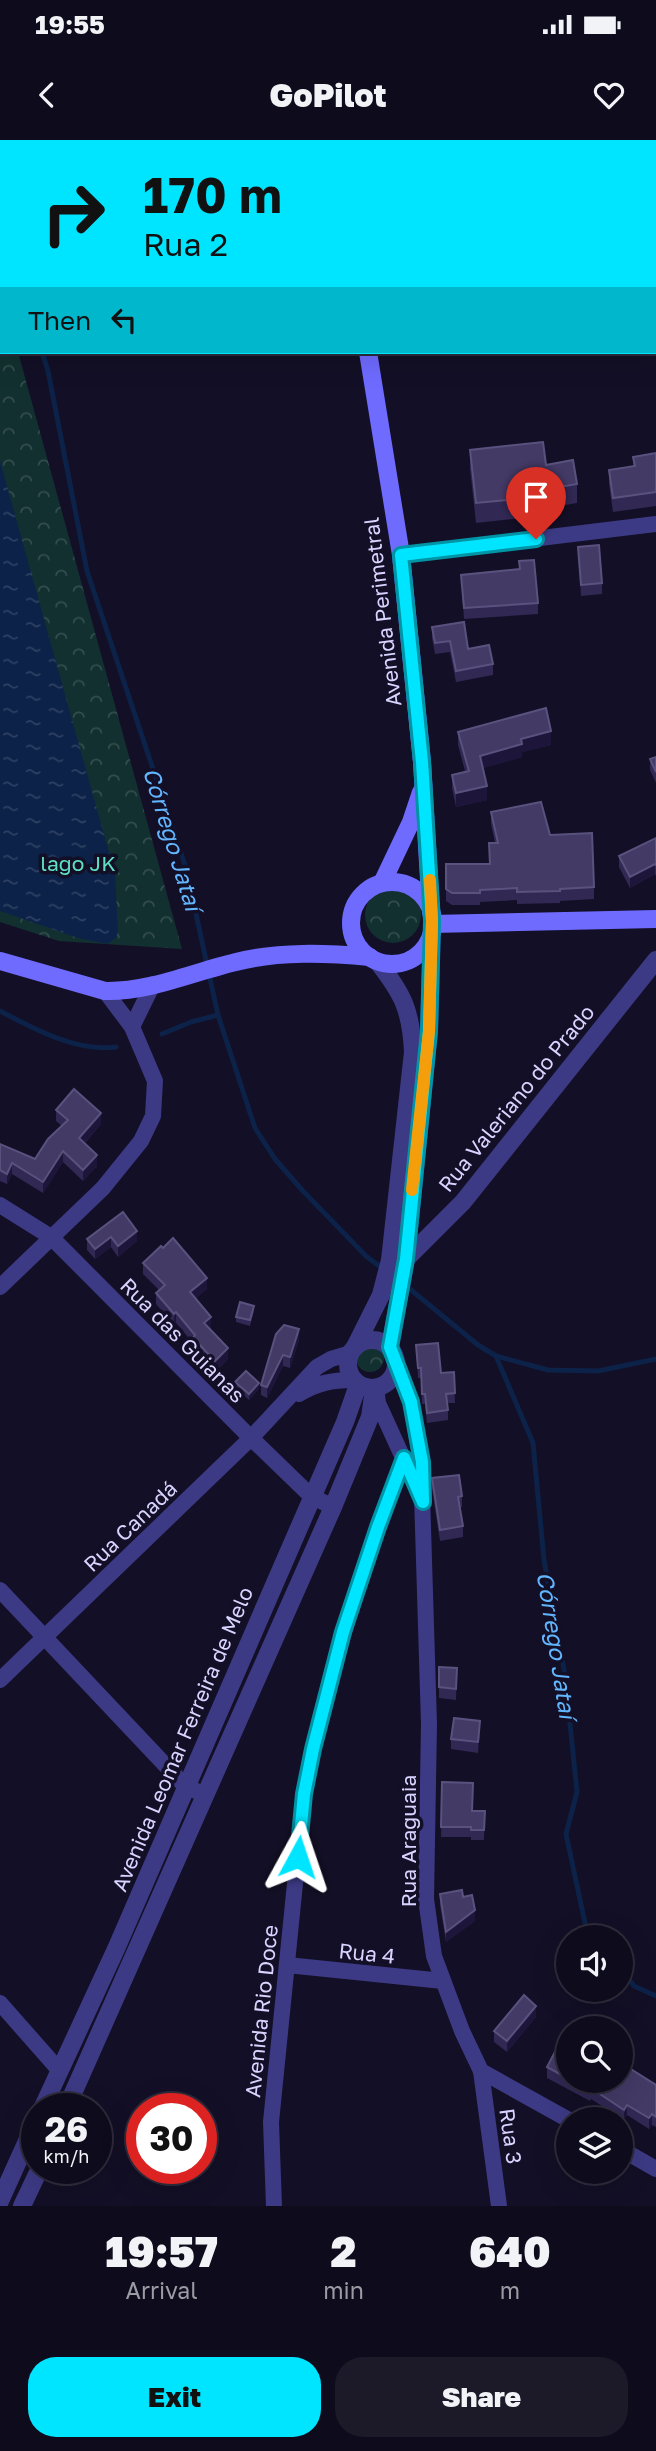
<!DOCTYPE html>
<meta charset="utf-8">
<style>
:root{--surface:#0e0b1c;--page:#1c1929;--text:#f1f3f6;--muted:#9b9ba3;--line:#2e2b3b;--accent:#00e5ff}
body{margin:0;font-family:"Golos Text",sans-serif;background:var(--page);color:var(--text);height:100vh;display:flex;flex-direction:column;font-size:26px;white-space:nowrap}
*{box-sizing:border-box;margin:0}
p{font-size:23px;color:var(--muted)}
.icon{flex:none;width:38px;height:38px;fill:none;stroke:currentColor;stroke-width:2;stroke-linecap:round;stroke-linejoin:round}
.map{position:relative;height:2066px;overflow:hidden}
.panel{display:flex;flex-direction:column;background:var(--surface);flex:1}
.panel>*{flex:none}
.guide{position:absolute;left:0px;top:0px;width:656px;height:214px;box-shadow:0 7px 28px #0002,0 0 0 2px var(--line);background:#00e5ff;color:#111;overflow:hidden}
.fabs{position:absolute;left:556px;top:1785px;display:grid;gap:14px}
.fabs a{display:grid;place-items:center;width:77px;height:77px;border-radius:50%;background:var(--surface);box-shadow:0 7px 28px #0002,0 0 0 2px var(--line);font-size:35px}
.speed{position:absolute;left:21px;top:1953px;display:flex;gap:14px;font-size:35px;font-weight:700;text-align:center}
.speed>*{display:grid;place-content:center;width:91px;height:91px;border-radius:50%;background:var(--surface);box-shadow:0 7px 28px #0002,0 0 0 2px var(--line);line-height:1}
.speed small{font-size:18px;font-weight:400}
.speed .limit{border:10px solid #d22;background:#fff;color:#111}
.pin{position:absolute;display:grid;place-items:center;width:60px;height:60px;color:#fff;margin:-72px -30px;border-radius:50% 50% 50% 0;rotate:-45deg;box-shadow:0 0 7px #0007}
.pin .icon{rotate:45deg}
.me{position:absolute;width:77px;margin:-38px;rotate:5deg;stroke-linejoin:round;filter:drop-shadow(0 0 5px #0008)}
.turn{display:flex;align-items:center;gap:24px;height:147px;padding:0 28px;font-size:32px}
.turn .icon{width:91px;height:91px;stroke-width:2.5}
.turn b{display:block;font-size:49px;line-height:60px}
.then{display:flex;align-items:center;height:66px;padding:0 28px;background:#0003;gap:14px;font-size:26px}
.eta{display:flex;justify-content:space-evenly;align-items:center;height:119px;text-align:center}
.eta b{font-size:42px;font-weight:800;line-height:49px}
.button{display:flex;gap:14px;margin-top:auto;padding:14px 28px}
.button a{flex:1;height:80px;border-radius:28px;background:var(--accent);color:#111;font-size:28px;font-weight:800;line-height:80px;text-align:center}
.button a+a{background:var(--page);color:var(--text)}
.status{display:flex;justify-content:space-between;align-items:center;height:49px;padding:0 35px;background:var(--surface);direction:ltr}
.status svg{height:19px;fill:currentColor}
header{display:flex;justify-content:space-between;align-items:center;height:91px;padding:0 28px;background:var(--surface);font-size:32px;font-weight:800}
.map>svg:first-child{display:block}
</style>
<div class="status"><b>19:55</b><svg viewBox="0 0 49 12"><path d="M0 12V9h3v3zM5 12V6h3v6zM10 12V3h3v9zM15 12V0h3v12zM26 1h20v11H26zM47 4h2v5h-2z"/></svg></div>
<header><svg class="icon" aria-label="back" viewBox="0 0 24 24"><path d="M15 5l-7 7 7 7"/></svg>GoPilot<svg class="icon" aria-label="heart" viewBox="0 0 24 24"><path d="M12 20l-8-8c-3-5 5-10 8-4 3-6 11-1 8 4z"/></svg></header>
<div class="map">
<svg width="656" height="2066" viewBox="0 0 656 2066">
<defs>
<pattern id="park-crowns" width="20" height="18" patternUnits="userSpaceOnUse" patternTransform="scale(1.75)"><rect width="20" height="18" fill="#12302f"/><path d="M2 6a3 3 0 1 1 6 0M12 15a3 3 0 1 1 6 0" fill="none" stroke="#344d4e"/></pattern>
<pattern id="water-ripples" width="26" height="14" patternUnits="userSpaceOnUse" patternTransform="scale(1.75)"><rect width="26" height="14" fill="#0c2248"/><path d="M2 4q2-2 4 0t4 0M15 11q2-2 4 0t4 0" fill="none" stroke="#2f4163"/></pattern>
</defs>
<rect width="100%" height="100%" fill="#130f26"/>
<!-- park -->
<g fill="url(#park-crowns)">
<polygon points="2,186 2,212 18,212 182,809 59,801 0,782 0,187"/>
<circle cx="393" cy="775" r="28"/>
<circle cx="370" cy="1218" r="14"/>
</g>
<!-- water -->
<polygon fill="url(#water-ripples)" points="0,321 115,734 118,792 116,798 107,804 78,798 0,771"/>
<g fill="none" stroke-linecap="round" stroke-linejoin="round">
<!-- stream -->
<g stroke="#0c2248" stroke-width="5">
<polyline points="0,86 2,91"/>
<polyline points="42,212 48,231 87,431 186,728 218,875 255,988 275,1019 303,1051 366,1116 383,1129"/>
<path d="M0,871C34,889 76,912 116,907"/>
<polyline points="162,894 191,882 218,875"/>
<polyline points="405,1145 478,1205 496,1216 548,1230 598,1231 656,1219"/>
<polyline points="496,1216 533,1303 544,1420 565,1535 577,1652 566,1694 588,1797"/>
<polyline points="621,1828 634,1846 656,1856"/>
</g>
<!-- minor -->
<g stroke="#3d3a85" stroke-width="16">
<polyline points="647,0 647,2"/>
<polyline points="654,61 656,72"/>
<polyline points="401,415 656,384"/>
<polyline points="132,887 153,844"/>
<polyline points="0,1065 51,1097 251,1298 311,1356 333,1367"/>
<polyline points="0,1147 103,1048 141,1001 153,976 155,941 132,887 105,851"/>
<polyline points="397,1225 411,1262 421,1322 429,1584 426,1759 434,1816 462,1891 481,1931 569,1980"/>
<polyline points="376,1248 378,1263 419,1353"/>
<path d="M299,1254C317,1243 332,1240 353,1240"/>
<polyline points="0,1450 186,1647 204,1654"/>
<polyline points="0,1540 251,1298 317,1227 331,1219 351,1213"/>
<polyline points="287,1825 443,1841"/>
<polyline points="0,1863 59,1930"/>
<polyline points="481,1931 499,2066"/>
<polyline points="621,2009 656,2029"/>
<path d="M274,2066L271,1982L304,1654C326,1538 362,1427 404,1318"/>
</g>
<!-- tertiary -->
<g stroke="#3d3a85" stroke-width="18">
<polyline points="406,1119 463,1062 656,820"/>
<circle cx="372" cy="1224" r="24"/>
<path d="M355,1207L381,1155L390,1120L413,912C411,870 403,854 377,821"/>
<polyline points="390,1207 406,1119 429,891 432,789"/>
<polyline points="42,1969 116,1809 345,1282 358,1245"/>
<polyline points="66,1969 333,1367 370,1277 374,1249"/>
<polyline points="0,2061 37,1979"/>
<polyline points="22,2066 40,2028"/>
</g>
<!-- secondary -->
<g stroke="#6f6bff" stroke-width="18">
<polyline points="353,0 353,2"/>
<polyline points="326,2 326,0"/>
<polyline points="654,47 656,47"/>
<polyline points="0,172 2,171"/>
<polyline points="368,212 401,415 422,622 431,773"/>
<circle cx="392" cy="783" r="41"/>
<polyline points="382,743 411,682 421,652"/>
<polyline points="432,784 656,779"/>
<path d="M0,821L105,851C150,852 193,832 236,822C279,811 327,813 370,817"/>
</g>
</g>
<!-- wall -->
<g fill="#312854">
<polygon points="371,0 403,0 403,2 372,2"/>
<polygon points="470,310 546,325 577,344 577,363 548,368 548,375 476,383 470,329"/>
<polygon points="656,313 656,366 613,372 609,344 609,330 633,326 633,317"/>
<polygon points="578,407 602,443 602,454 581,456"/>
<polygon points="519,421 538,463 538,474 464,479 461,435 519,429"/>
<polygon points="432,487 493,524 493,535 456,542 450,512 435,514 432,498"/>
<polygon points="458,592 551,605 522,612 522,617 483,628 487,660 456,667 452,648 452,635 465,631 458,605"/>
<polygon points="656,617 656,643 650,630 650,619"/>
<polygon points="491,672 550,695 594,747 594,759 560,761 560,763 517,764 517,760 480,762 480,765 452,765 446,761 446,724 490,724 495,703 491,684"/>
<polygon points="656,698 656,736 655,734 630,748 619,727 619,716"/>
<polygon points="56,970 101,984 85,1003 97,1026 83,1041 63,1022 43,1053 12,1034 7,1044 0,1041 0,1004 35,1019 62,986 56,981"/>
<polygon points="123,1072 137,1101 118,1117 111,1107 95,1119 87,1110 87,1099"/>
<polygon points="143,1123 207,1149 195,1159 211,1188 210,1189 228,1219 215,1232 193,1209 193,1203 176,1183 174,1185 156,1164 156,1153 159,1150 143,1134"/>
<polygon points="254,1171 250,1186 236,1182 236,1177"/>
<polygon points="276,1194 299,1200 290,1228 283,1226 267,1258 261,1255 261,1245"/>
<polygon points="416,1205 441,1233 454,1232 455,1263 448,1263 448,1280 427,1283 425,1264 422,1264 421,1238 418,1238"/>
<polygon points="235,1242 259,1249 249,1260 235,1247"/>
<polygon points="432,1338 462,1356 462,1367 460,1367 463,1386 463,1397 440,1401 432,1349"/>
<polygon points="439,1527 457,1528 456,1560 439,1558"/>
<polygon points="480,1592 478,1613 451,1609 451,1599"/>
<polygon points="442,1642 473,1671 485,1671 484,1700 471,1700 471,1697 441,1697"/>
<polygon points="440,1754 463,1757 475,1781 446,1802 440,1765"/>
<polygon points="536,1877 507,1912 494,1902 494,1891"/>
<polygon points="569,1895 569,1941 621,1941 656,1945 656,1987 652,1985 649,1989 627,1975 624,1980 591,1959 590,1961 547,1938 547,1927"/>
</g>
<!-- shaded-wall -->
<g fill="#1d163a">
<polygon points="551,591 551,605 522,612 522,617 480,629 480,616 521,599"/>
<polygon points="487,646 487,660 456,667 456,653"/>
<polygon points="655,724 655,734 630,748 630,737"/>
<polygon points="101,973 101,984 79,1009 79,998"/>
<polygon points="63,1011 63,1022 43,1053 43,1042"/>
<polygon points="97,1015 97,1026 83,1041 83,1030"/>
<polygon points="12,1023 12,1034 7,1044 7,1034"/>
<polygon points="137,1091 137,1101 118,1117 118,1106"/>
<polygon points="111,1097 111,1107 95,1119 95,1109"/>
<polygon points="207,1138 207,1149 190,1163 190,1152"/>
<polygon points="176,1172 176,1183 174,1185 174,1174"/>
<polygon points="211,1177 211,1188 204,1194 204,1183"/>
<polygon points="299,1189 299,1200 290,1228 290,1217"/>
<polygon points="228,1208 228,1219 215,1232 215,1221"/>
<polygon points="283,1215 283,1226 267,1258 267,1247"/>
<polygon points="259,1243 259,1249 249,1260 249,1254"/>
<polygon points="480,1581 480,1592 478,1613 478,1602"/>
<polygon points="475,1770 475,1781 446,1802 446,1792"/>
<polygon points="536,1866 536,1877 507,1912 507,1901"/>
<polygon points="627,1965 627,1975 624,1980 624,1970"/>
<polygon points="652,1974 652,1985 649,1989 649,1978"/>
</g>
<!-- building -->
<g fill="#433a66" stroke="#5a527e" stroke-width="2">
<polygon points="543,302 546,325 573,320 577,344 548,349 548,356 476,363 470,310"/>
<polygon points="656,313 656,352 613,358 609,330 635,326 633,317"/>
<polygon points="599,405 602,443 581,445 578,407"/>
<polygon points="534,420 538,463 464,468 461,435 520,429 519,421"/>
<polygon points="464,482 468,509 489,505 493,524 456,531 450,501 435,503 432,487"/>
<polygon points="546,568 551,591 521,599 522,604 480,616 487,646 456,653 452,635 469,631 458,592"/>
<polygon points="656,617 656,632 650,619"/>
<polygon points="541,662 550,695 592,693 594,747 560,749 560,751 517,752 517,748 480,750 480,753 452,753 446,749 446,724 490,724 489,703 498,703 491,672"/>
<polygon points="656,698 656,725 655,724 630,737 619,716"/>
<polygon points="74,949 101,973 79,998 97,1015 83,1030 63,1011 43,1042 12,1023 7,1034 0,1030 0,1004 35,1019 48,999 68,980 56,970"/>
<polygon points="123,1072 137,1091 118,1106 111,1097 95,1109 87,1099"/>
<polygon points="173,1098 207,1138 190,1152 211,1177 204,1183 228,1208 215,1221 193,1198 195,1195 176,1172 174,1174 156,1153 165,1145 143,1123 161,1106 163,1108"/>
<polygon points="240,1162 254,1166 250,1180 236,1177"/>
<polygon points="284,1185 299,1189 290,1217 283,1215 267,1247 261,1245 276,1194"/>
<polygon points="438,1203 441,1233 454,1232 455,1253 446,1254 448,1270 427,1273 425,1254 422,1254 421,1228 418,1228 416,1205"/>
<polygon points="246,1231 259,1243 249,1254 235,1242"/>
<polygon points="459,1335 462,1356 458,1357 463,1386 440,1390 432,1338"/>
<polygon points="439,1527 457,1528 456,1549 439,1547"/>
<polygon points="454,1578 480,1581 478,1602 451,1599"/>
<polygon points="442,1642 473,1643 472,1671 485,1671 484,1690 471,1690 471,1687 441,1687"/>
<polygon points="462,1750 463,1757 472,1755 475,1770 446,1792 440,1754"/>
<polygon points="524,1855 536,1866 507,1901 494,1891"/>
<polygon points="569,1895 569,1939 547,1927 558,1906 560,1907"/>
<polygon points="626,1926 656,1945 656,1977 652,1974 649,1978 627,1965 624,1970 591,1948 590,1951 572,1941 621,1941 621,1933"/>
</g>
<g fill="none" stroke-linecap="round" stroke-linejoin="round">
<defs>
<polyline id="route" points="298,1717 304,1654 313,1609 343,1492 378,1387 404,1318 423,1362 422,1322 411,1262 390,1207 406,1119 429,891 432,781 422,622 401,415 536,399"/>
</defs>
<!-- route casing -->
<use href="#route" stroke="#0095a6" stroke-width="18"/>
<!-- route -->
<use href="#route" stroke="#00e5ff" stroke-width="12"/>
<!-- slow -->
<polyline stroke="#f59e0b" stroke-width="12" points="412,1050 429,891 432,781 430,740"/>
</g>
<g text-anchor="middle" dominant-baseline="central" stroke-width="7" stroke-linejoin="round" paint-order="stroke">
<!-- street labels -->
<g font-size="21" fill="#d9d4ff" stroke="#130f26">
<text transform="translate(382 472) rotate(-97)">Avenida Perimetral</text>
<text transform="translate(516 958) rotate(-51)">Rua Valeriano do Prado</text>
<text transform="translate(183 1200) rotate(45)">Rua das Guianas</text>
<text transform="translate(130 1386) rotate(-44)">Rua Canadá</text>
<text transform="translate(182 1599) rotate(-67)">Avenida Leomar Ferreira de Melo</text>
<text transform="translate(408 1701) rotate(-90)">Rua Araguaia</text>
<text transform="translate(367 1813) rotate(6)">Rua 4</text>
<text transform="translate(261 1871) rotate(-84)">Avenida Rio Doce</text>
<text transform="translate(511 1996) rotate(82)">Rua 3</text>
</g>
<!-- park labels -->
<g font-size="21" fill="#5fe0c0" stroke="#130f26">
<text x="78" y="723">lago JK</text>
</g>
<!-- water labels -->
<g font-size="23" font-style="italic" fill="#62b6ff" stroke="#130f26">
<text transform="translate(173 699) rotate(73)">Córrego Jataí</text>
<text transform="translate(557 1505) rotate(81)">Córrego Jataí</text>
</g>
</g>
</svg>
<div class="fabs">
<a><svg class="icon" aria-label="sound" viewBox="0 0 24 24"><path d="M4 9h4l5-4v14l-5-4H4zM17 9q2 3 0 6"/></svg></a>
<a><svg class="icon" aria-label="search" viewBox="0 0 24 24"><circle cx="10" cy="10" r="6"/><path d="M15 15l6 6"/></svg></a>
<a><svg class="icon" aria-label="layers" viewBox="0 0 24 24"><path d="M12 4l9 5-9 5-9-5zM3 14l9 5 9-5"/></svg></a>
</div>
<div class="speed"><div>26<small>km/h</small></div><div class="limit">30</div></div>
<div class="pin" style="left:536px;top:399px;background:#d93025"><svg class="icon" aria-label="arrive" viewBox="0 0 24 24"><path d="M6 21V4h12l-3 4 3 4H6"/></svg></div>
<svg class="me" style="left:298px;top:1717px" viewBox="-20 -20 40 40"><path d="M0-17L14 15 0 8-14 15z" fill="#00e5ff" stroke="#fff" stroke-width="4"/></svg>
<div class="guide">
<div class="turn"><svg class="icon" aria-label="right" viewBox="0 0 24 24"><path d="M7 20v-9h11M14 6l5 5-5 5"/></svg><div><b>170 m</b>Rua 2</div></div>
<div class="then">Then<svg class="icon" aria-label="left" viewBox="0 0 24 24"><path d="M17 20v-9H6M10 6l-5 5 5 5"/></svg></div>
</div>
</div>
<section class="panel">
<div class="eta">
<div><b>19:57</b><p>Arrival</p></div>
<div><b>2</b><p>min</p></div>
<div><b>640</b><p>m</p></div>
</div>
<div class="button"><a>Exit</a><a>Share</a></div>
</section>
